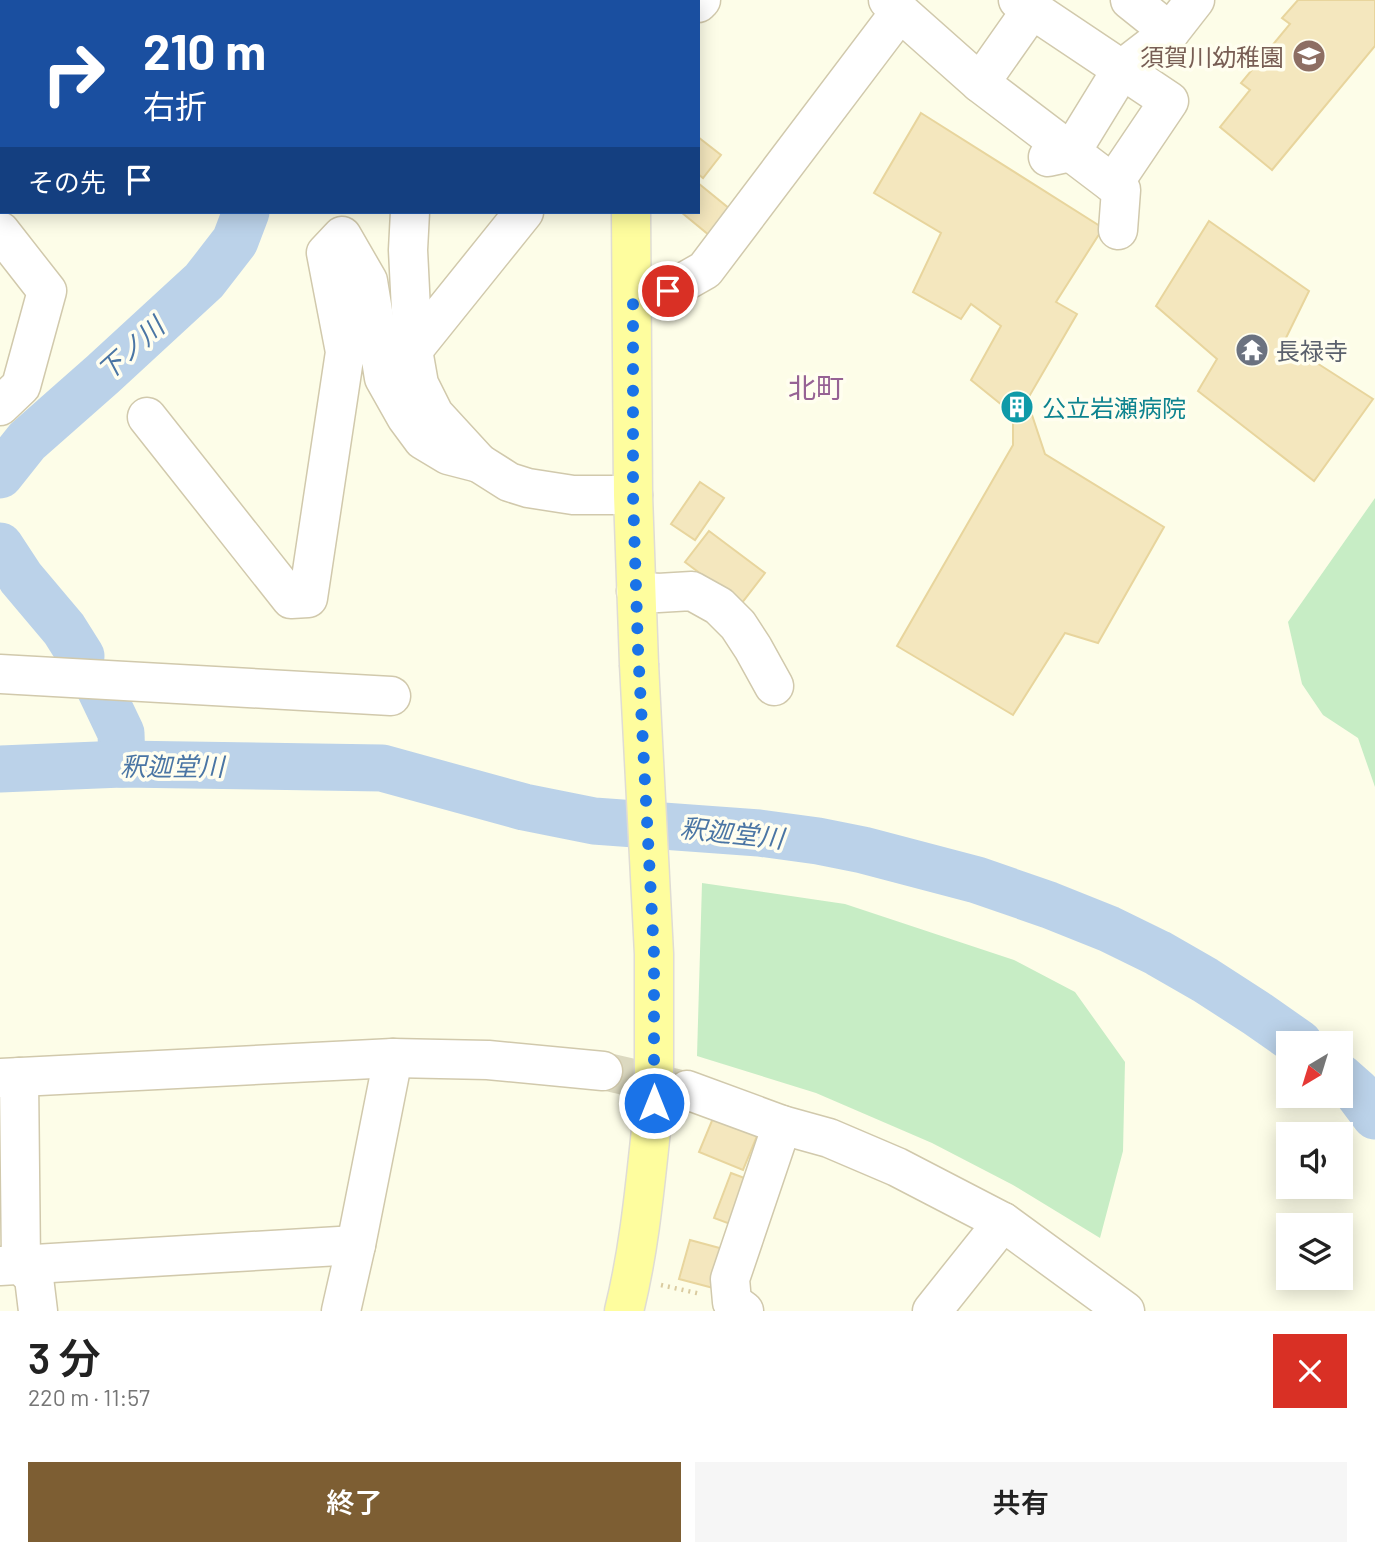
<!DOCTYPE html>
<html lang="ja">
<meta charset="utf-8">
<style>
:root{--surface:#fff;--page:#f6f6f6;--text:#222;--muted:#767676;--accent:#7d5e33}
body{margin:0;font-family:Barlow,"Noto Sans JP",sans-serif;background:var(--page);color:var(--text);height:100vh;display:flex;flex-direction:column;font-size:26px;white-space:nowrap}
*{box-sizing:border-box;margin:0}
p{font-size:23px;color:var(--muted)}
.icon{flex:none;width:38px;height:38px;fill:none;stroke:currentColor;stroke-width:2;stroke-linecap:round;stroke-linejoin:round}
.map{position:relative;height:1311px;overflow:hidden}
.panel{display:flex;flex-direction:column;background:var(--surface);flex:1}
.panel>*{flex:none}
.banner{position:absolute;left:0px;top:0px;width:700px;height:214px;box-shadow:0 4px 18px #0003;background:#1a4fa0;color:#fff;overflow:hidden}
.needle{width:46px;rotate:218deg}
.buttons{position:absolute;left:1276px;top:1031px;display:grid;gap:14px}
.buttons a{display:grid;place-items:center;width:77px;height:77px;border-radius:0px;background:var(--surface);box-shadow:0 4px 18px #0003;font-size:35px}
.pin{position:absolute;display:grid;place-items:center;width:60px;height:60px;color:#fff;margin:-30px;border:4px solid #fff;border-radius:50%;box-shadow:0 2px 7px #0007}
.me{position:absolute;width:77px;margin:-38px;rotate:0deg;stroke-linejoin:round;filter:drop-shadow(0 0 5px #0008)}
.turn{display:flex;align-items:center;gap:24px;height:147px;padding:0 28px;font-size:32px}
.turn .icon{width:91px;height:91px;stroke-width:2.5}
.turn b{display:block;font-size:49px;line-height:60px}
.then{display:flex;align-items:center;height:66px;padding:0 28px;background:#0003;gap:14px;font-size:26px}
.round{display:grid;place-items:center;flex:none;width:74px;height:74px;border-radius:0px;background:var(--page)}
.headline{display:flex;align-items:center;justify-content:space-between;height:119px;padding:0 28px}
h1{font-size:42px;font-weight:600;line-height:52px}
.button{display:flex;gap:14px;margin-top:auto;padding:14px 28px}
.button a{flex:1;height:80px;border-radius:0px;background:var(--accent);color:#fff;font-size:28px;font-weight:600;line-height:80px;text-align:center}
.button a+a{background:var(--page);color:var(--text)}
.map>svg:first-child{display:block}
</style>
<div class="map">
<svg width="1375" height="1311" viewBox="0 0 1375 1311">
<rect width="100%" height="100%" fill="#fdfde8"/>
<!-- green -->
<g fill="#c7edc5">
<polygon points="1375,498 1375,787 1358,738 1323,715 1302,684 1288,622"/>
<polygon points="702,883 845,904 1014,960 1075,992 1125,1062 1123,1151 1100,1238 1013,1185 932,1143 816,1093 697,1056"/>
</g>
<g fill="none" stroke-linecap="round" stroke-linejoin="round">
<!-- river -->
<g stroke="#bbd2e9" stroke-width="47">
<polyline points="90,0 90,2"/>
<polyline points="0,475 27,441 103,374 204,281 235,241 246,212"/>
<polyline points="0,546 21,578 64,629 81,656"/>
<polyline points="100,689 121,733 122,764"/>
<polyline points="0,769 122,764 382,768 524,807 594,821 759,833 818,841 863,850 977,880 1049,905 1109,929 1158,953 1205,980 1256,1013 1299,1043"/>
<polyline points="1340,1077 1357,1092 1375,1116"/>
</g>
</g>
<!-- building -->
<g fill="#f4e7be" stroke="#e8d59d" stroke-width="2">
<polygon points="1298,0 1375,0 1375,46 1272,170 1220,127 1250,90 1241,83 1290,24 1282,18"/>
<polygon points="921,113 1103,228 1056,302 1077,314 1027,400 1045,454 1164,527 1098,643 1065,633 1013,715 897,646 1013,445 1013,414 971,380 1001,326 971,304 961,319 913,292 941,233 874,193"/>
<polygon points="698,137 721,155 703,178 698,174"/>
<polygon points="698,183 736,214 715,240 681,212 698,212"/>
<polygon points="1209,221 1309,291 1284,342 1373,399 1314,481 1198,391 1217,359 1156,306"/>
<polygon points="700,482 724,498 695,540 671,524"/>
<polygon points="709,531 765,573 741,604 685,562"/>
<polygon points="716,1111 760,1129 743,1170 699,1152"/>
<polygon points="731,1173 758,1183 741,1228 714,1218"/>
<polygon points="690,1240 727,1250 717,1289 679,1279"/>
</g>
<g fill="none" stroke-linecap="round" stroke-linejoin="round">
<!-- minor-tunnel -->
<polyline stroke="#dcd9c0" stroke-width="38" stroke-dasharray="38 19" stroke-linecap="butt" points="603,1071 685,1090"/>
<defs>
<g id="minor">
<polyline points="1018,0 1169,101 1113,184"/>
<polyline points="1130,0 1170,32"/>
<polyline points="514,2 515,0"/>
<polyline points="698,3 701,0"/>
<polyline points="900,12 980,83 1121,190 1118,230"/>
<polyline points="980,83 1032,9"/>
<polyline points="1048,157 1071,152 1122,69 1170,32 1195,0"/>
<polyline points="410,212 408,250 413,350 419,384 434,414 479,463 509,482 528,488 573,495 633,495"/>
<polyline points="0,231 47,291 21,386 0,406"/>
<polyline points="633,300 668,291 705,270 900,12 888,0"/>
<polyline points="413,350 524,212"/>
<polyline points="147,417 291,599 308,598 345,352 326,253 342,236 368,281 384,378 406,417 423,440 448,455 479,463"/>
<polyline points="636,591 658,593 692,591 719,606 738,625 753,648 774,686"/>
<polyline points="0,674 391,696"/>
<polyline points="19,1077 21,1264 34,1278 38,1311"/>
<polyline points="0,1078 393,1058 488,1060 603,1071"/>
<polyline points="687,1090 782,1125 829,1138 897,1167 1003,1222 1125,1311"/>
<polyline points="0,1266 356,1245"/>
<polyline points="341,1311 356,1245 393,1058"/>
<polyline points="744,1311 732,1302 730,1279 782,1125"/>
<polyline points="932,1311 1003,1222"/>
</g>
<g id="major">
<polyline points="646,2 646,0"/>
<polyline points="631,212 633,495 639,664"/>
<path d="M624,1311C641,1243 646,1173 654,1103"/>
</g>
</defs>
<!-- minor casing -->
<use href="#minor" stroke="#d1c9ac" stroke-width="41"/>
<!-- major casing -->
<use href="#major" stroke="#dfdcd4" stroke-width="41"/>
<!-- path -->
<polyline stroke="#dacba0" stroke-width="4.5" stroke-dasharray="2 5" stroke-linecap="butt" points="661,1285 701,1294"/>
<!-- minor -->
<use href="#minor" stroke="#fff" stroke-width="38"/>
<!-- major -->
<use href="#major" stroke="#fefd9e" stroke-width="38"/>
<defs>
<polyline id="major-bridge" points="639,664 654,954 654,1103"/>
</defs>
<!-- major-bridge casing -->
<use href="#major-bridge" stroke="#dfdcd4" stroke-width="41" stroke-linecap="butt"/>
<!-- major-bridge -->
<use href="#major-bridge" stroke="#fefd9e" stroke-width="38"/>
</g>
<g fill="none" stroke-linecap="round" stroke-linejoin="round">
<!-- route -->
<polyline stroke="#1a73e8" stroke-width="12" stroke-dasharray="0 21.6" points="654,1103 654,954 638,649 633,495 633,300 668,291"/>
</g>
<!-- icons -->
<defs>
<symbol id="school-disc" viewBox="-11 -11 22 22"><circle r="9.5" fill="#8d6e63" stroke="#fffeef"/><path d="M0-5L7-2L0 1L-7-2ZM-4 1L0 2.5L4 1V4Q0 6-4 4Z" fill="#fff"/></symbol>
<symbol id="temple-disc" viewBox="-11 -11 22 22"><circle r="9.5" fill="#6b7280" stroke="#fffeef"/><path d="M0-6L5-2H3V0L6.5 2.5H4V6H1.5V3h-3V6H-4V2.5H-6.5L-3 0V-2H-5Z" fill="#fff"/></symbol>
<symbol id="building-disc" viewBox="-11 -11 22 22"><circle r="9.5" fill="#0f9aa8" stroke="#fffeef"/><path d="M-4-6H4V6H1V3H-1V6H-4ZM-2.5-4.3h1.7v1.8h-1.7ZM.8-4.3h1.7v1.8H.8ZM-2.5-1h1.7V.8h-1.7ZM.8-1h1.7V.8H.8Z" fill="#fff"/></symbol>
</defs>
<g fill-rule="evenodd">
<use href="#school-disc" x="1290" y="37" width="38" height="38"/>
<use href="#temple-disc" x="1233" y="331" width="38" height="38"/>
<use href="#building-disc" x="998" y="388" width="38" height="38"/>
</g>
<g text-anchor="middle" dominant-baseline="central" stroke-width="7" stroke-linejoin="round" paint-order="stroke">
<!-- education labels -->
<g font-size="24" fill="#785e54" stroke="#fffeef" text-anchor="end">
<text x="1284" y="56">須賀川幼稚園</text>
</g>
<!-- worship labels -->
<g font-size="24" fill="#5b616d" stroke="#fffeef" text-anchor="start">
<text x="1276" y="350">長禄寺</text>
</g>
<!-- culture labels -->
<g font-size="24" fill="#0d838f" stroke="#fffeef" text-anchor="start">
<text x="1042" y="407">公立岩瀬病院</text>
</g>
<!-- water labels -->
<g font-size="26" font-style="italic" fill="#4a75a4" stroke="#fffeef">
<text transform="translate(130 348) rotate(-42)">下ノ川</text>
<text x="172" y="765">釈迦堂川</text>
<text transform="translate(732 832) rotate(6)">釈迦堂川</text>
</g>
<!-- quarter labels -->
<g font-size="28" fill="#966294" stroke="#fffeef">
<text x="816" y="387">北町</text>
</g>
</g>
</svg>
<div class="buttons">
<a><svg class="needle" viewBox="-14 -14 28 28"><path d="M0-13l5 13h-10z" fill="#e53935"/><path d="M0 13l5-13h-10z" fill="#767676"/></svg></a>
<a><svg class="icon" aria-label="sound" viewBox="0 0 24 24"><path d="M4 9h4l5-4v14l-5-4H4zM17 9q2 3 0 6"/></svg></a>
<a><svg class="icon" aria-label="layers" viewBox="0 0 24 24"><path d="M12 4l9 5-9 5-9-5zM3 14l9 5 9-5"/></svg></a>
</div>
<div class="pin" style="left:668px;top:291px;background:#d93025"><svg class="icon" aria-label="arrive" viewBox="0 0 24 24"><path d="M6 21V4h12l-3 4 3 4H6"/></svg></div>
<svg class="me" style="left:654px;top:1103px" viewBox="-20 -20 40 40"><circle r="17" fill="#1a73e8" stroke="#fff" stroke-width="3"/><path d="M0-11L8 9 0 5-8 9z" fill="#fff"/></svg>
<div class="banner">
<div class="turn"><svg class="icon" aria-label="right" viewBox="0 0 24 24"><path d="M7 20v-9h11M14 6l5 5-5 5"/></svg><div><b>210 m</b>右折</div></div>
<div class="then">その先<svg class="icon" aria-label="arrive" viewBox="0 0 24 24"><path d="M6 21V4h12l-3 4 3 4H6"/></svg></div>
</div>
</div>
<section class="panel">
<div class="headline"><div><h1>3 分</h1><p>220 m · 11:57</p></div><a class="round" style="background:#d93025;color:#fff"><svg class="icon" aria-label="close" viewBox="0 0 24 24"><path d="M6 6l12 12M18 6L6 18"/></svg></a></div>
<div class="button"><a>終了</a><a>共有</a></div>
</section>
